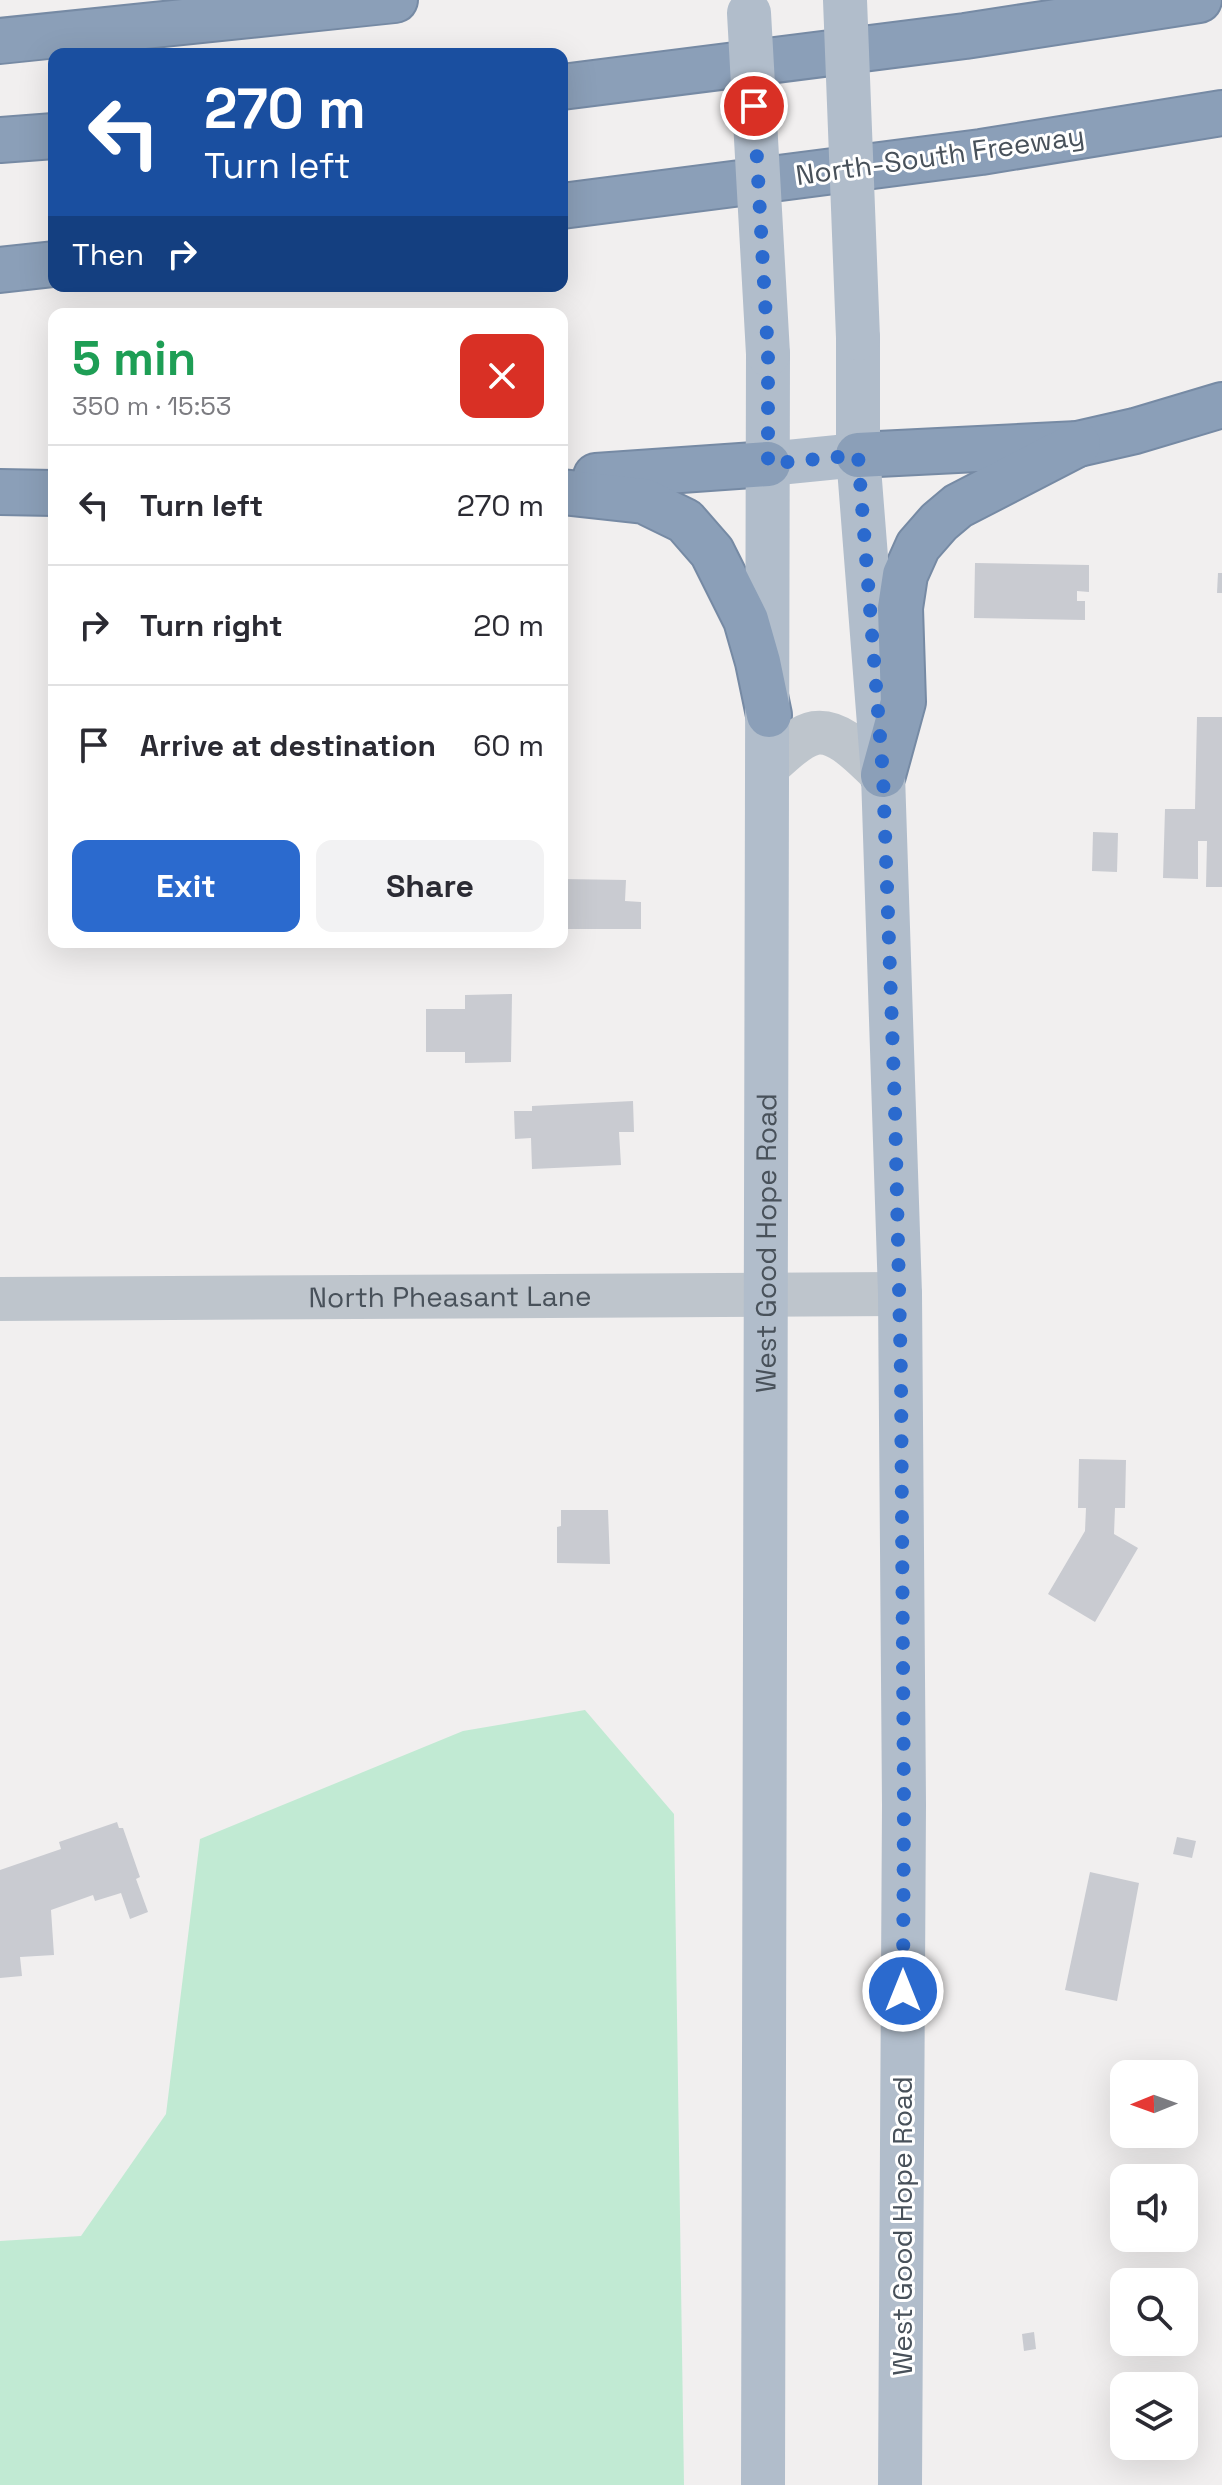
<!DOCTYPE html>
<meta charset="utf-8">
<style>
:root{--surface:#fff;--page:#f2f2f3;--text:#2b2b33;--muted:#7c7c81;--line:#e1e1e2;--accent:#2b6ace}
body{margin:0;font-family:"Space Grotesk",sans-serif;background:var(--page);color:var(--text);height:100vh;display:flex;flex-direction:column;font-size:30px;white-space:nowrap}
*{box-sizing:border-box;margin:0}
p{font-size:26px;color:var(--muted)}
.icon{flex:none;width:44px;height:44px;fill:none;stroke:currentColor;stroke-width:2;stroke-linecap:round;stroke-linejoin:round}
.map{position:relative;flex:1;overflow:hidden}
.sheet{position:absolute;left:48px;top:308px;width:520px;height:640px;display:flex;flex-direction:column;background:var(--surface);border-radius:16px;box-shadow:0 8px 32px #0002}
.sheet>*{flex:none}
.guide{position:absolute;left:48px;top:48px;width:520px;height:244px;border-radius:16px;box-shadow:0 8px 32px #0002;background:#1a4fa0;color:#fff;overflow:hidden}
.needle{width:52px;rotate:269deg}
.buttons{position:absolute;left:1110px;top:2060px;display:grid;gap:16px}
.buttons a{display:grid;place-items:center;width:88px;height:88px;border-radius:16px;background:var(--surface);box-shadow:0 8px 32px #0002;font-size:40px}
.pin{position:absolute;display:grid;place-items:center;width:68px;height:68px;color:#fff;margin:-34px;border:4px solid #fff;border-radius:50%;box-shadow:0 2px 8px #0007}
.me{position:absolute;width:88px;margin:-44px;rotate:0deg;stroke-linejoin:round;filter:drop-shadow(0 0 6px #0008)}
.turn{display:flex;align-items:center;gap:28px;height:168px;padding:0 24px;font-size:36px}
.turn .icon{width:104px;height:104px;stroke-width:2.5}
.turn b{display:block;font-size:56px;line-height:68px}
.then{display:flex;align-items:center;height:76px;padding:0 24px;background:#0003;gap:16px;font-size:30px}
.round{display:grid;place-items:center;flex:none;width:84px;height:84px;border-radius:16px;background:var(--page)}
.head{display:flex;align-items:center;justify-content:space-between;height:136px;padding:0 24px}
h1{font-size:48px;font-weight:800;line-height:60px;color:#1e9e55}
.cta{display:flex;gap:16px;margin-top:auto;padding:16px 24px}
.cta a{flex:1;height:92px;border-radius:16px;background:var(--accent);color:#fff;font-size:32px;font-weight:800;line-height:92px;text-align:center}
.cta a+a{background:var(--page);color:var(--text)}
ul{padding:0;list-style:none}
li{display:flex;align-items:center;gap:24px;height:120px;padding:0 24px;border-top:2px solid var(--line)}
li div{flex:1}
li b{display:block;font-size:30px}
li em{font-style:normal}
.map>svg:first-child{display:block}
</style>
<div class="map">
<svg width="1222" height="2485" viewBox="0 0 1222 2485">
<rect width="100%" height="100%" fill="#f1efef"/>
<!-- green -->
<polygon fill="#c1ead3" points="585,1710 674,1814 684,2485 0,2485 0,2241 81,2236 166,2114 200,1839 463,1731"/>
<!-- building -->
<g fill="#c9cbd1">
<polygon points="975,563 1089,565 1089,592 1077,591 1077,601 1085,601 1085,620 974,618"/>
<polygon points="1218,573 1222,573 1222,593 1217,593"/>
<polygon points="1197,717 1222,717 1222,887 1206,887 1207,841 1198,841 1198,879 1163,878 1165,809 1195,809"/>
<polygon points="1093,832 1118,833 1117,872 1092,871"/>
<polygon points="562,879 626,880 625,901 641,902 641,929 562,929"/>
<polygon points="512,994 511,1062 465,1063 465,1052 426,1052 426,1009 465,1009 465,995"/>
<polygon points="633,1101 634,1132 619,1132 621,1165 532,1169 531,1138 515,1139 514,1111 532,1111 532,1106"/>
<polygon points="1079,1459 1126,1460 1125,1508 1115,1508 1114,1534 1138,1548 1095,1622 1048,1594 1085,1531 1086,1508 1078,1508"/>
<polygon points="561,1510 608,1510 610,1564 557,1563 557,1527 561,1526"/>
<polygon points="117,1822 119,1828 123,1828 140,1877 136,1879 148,1912 130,1919 121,1893 95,1901 93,1895 51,1910 54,1955 20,1957 22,1976 0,1978 0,1870 61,1849 59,1842"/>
<polygon points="1177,1837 1196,1841 1192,1858 1173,1854"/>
<polygon points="1090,1872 1139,1883 1117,2001 1065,1990"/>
<polygon points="1034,2332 1036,2349 1024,2351 1022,2334"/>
</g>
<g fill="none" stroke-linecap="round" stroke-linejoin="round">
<defs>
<g id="highway">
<polyline points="0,41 395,0"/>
<polyline points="562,87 965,36 1199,0"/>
<polyline points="0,140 54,136"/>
<polyline points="562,206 981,152 1222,113"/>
<polyline points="0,270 54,264"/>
<polyline points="858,455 1078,444 1135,431 1222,405"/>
<polyline points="596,476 768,464"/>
<polyline points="0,492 54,493"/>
<polyline points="562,492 644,501 685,521 712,552 746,620 758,662 769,715"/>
<polyline points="883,775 903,702 900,608 905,575 918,546 939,522 958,506 1078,444"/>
</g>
</defs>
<!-- highway casing -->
<use href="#highway" stroke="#768aa4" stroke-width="48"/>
<!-- minor -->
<g stroke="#bec5cc" stroke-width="44">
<path d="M768,766C781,755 798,736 815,733C841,729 866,760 883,775"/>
<path id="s1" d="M0,1299L900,1294"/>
</g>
<!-- major -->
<g stroke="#b1bdcb" stroke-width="44">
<polyline points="858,338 858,455 883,775 900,1294 904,1805 900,2485"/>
<polyline points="768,464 858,455"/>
<path id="s2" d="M763,2485L768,354"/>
</g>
<!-- highway -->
<use href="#highway" stroke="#8b9fb8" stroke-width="44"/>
<!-- major-bridge -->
<g stroke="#b1bdcb" stroke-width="44">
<polyline points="845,0 858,338"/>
<polyline points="749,13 768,354"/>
</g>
</g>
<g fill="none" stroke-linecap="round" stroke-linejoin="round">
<!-- route -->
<polyline stroke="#2b6ace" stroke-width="14" stroke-dasharray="0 25.2" points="754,106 768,354 768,464 858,455 883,775 895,1109 901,1376 904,1805 903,1991"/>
</g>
<g text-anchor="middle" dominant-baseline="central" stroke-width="6" stroke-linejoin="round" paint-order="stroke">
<!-- street labels -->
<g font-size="28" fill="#48515a" stroke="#fff">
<text transform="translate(940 155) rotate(-8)">North-South Freeway</text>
<text stroke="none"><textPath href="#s2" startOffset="1242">West Good Hope Road</textPath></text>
<text stroke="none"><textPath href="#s1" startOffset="450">North Pheasant Lane</textPath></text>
<text transform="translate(902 2226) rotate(-90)">West Good Hope Road</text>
</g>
</g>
</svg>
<div class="buttons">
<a><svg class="needle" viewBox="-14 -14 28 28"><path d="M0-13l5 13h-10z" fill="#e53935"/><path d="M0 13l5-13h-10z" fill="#7c7c81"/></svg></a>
<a><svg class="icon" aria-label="sound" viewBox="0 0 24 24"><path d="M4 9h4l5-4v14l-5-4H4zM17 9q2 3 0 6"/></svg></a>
<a><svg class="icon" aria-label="search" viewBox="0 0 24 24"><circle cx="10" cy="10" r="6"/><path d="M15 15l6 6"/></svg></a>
<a><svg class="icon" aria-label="layers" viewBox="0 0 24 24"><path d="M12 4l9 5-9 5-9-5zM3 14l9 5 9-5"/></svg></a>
</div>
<div class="pin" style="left:754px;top:106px;background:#d93025"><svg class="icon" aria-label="arrive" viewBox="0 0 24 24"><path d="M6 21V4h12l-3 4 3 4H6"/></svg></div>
<svg class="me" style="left:903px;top:1991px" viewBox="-20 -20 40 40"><circle r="17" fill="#2b6ace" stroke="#fff" stroke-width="3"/><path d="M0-11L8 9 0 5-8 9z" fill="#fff"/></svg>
<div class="guide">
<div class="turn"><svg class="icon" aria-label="left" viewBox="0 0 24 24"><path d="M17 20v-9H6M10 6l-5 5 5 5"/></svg><div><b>270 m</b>Turn left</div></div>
<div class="then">Then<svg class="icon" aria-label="right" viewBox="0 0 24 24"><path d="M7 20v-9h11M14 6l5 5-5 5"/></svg></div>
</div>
<section class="sheet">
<div class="head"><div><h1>5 min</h1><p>350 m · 15:53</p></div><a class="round" style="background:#d93025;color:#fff"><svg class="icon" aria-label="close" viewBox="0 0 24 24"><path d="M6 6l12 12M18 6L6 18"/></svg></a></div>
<ul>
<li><svg class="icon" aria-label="left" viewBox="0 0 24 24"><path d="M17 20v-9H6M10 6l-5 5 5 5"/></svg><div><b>Turn left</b></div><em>270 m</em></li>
<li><svg class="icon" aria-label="right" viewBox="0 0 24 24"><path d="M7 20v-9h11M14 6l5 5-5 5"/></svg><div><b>Turn right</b></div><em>20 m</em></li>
<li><svg class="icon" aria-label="arrive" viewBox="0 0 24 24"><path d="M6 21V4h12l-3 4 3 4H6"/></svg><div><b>Arrive at destination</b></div><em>60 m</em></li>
</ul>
<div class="cta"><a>Exit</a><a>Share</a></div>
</section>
</div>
